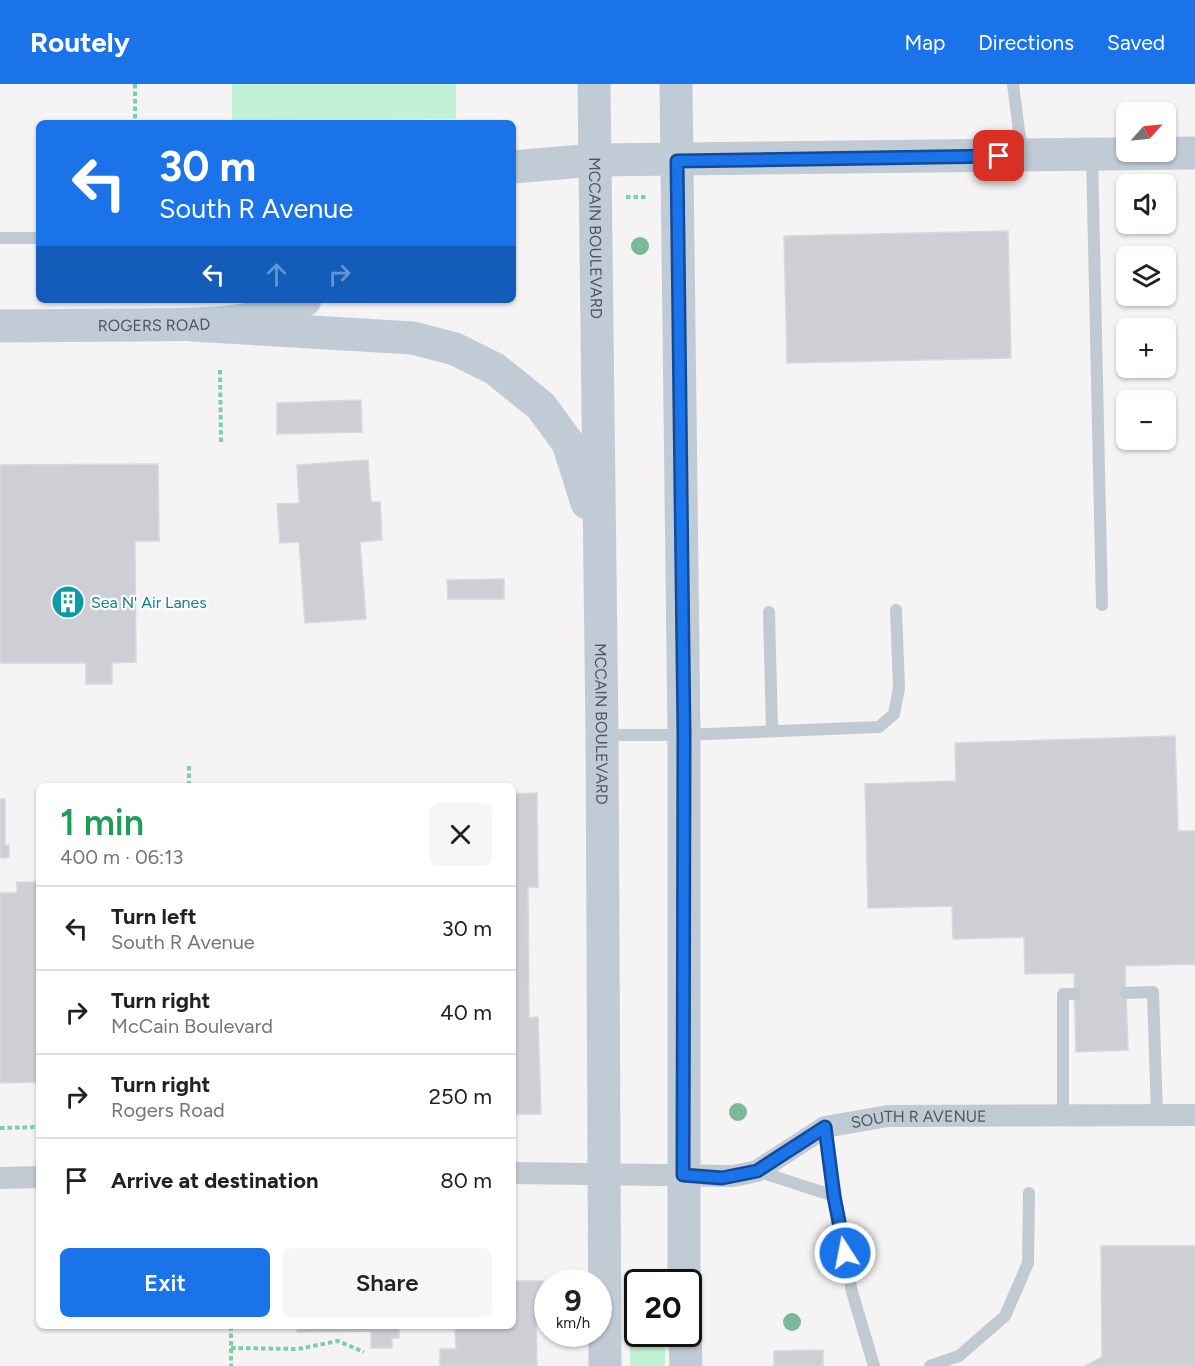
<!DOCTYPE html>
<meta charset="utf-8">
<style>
:root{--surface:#fff;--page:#f6f6f6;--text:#202124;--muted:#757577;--line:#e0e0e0;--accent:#1a73e8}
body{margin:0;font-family:Figtree,sans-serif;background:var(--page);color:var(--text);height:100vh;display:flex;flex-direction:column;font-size:22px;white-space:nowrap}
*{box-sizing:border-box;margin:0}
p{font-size:20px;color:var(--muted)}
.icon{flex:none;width:33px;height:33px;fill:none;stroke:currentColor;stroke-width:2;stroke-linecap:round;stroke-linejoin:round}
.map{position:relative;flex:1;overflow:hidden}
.drawer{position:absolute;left:36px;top:699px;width:480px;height:546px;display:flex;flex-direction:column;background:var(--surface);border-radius:9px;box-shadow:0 2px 4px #0004}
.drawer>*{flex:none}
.guide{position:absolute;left:36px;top:36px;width:480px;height:183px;border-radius:9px;box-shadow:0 2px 4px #0004;background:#1a73e8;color:#fff;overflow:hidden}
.needle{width:39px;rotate:63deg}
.buttons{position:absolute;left:1116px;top:18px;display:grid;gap:12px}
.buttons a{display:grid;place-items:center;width:60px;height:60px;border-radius:9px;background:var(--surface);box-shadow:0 2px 4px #0004;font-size:30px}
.speed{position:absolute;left:534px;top:1185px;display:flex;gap:12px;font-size:30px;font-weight:700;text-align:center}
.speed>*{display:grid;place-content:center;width:78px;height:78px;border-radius:50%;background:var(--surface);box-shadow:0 2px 4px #0004;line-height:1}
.speed small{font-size:15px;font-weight:400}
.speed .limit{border:3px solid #111;border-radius:9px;background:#fff;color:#111}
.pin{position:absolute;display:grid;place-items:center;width:51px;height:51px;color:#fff;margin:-26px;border-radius:12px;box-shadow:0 3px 9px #0006}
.me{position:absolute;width:66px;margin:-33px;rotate:349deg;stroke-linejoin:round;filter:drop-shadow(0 0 4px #0008)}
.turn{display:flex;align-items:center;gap:21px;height:126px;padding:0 24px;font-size:27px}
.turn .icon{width:78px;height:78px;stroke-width:2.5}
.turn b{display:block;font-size:42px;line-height:51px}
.lanes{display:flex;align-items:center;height:57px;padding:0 24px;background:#0003;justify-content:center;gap:30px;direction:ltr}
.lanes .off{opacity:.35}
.round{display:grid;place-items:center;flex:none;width:63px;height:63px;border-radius:9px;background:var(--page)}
.headline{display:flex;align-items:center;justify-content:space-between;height:102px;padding:0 24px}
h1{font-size:36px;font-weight:600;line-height:45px;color:#1e9e55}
.button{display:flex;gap:12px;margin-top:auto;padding:12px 24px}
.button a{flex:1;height:69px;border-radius:9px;background:var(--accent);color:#fff;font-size:24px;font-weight:600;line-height:69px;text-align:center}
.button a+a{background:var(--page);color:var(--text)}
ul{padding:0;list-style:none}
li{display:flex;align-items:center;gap:18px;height:84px;padding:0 24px;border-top:2px solid var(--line)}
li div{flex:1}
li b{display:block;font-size:22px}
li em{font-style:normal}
header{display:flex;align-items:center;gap:36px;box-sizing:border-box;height:84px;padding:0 30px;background:var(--accent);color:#fff}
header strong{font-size:28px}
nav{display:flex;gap:33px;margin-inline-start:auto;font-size:21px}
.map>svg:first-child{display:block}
</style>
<header>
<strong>Routely</strong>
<nav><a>Map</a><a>Directions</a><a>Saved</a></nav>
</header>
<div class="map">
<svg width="1195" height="1282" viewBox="0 0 1195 1282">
<rect width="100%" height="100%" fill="#f5f3f3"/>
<!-- green -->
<g fill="#c3f1d5">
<polygon points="232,0 456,0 456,35 232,36"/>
<polygon points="637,1248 661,1251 665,1259 665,1282 630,1282 630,1258"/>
</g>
<!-- building -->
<g fill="#cdcfd5" stroke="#d7d9de" stroke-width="1.5">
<polygon points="1008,147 1011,274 787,279 784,152"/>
<polygon points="361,316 362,348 277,350 277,319"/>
<polygon points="368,376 371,418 380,418 382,456 360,458 366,535 305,539 299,458 280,459 277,420 299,419 297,381"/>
<polygon points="158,380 159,457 135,457 136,578 112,579 112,600 86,600 86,579 0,579 0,381"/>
<polygon points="504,495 504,515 448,515 447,496"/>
<polygon points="1175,652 1178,747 1195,747 1195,880 1125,882 1128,966 1076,968 1074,889 1025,890 1024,853 953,855 952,822 868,824 865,700 956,697 955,659"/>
<polygon points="537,709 538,803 528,803 529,934 538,933 541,1030 513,1030 513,710"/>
<polygon points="0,715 5,715 5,761 9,761 9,773 5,774 0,774"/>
<polygon points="17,798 39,798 39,998 0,999 0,809 17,809"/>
<polygon points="1101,1162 1195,1162 1195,1282 1085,1282 1102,1273"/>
<polygon points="513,1197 543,1197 544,1222 536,1223 537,1282 440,1282 440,1265 456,1265 455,1242 513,1242"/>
<polygon points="297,1242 399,1242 399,1254 392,1254 392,1264 371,1264 371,1247 297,1248"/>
<polygon points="823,1266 823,1282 774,1282 774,1267"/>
</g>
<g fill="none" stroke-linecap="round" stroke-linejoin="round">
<!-- path -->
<g stroke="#7ad0a6" stroke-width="4" stroke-dasharray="4.5 3" stroke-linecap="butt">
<polyline points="135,0 135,39"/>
<polyline points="626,113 648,113"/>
<polyline points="220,286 221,360"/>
<polyline points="189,682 189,702"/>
<polyline points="0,1044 39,1043"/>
<polyline points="231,1242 231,1282"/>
<polyline points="231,1264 298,1265 338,1257 364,1268"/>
</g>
<!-- lane -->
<g stroke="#c1cad2" stroke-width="12">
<polyline points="1013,0 1022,70"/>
<polyline points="1092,71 1102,521"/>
<polyline points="0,154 39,154"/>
<polyline points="769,528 772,646"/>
<polyline points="603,651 684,651 879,643 894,630 899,604 896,526"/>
<polyline points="1126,909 1153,908 1157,1031"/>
<polyline points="1063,1031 1063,910 1075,910"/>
<polyline points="825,1043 834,1112 852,1208 874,1282"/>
<polyline points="757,1087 834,1112"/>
<polyline points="930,1282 959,1272 1005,1232 1028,1179 1029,1109"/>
</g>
<!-- street -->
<g stroke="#c1cad2" stroke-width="22">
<path id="s1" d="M513,1089L733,1092L757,1087L825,1043L888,1032L1195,1031"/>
<polyline points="0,1094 39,1093"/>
</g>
<!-- secondary -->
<g stroke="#c1cbd6" stroke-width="33">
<path id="s2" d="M594,0L602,651L605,1282"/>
<polyline points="676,0 684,651 684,1198"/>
<polyline points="513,83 594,76 1195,69"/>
<polyline points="192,241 413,254 455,265 495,285 541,322 568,359 587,419"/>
<path id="s3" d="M0,242C45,242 89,241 134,241C192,240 253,244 305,216"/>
<polyline points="685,1250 686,1282"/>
</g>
</g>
<!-- trees -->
<g fill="#7bb799">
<circle cx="640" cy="162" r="9"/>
<circle cx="738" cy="1028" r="9"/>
<circle cx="792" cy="1238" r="9"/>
</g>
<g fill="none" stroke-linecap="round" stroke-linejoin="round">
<defs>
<polyline id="route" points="845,1169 834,1112 825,1043 757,1087 722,1094 683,1091 684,651 677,77 999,72"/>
</defs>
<!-- route casing -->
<use href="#route" stroke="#114b97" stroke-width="15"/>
<!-- route -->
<use href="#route" stroke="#1a73e8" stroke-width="10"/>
</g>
<!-- icons -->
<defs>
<symbol id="building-disc" viewBox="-11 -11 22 22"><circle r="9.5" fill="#0f9aa8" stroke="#fff"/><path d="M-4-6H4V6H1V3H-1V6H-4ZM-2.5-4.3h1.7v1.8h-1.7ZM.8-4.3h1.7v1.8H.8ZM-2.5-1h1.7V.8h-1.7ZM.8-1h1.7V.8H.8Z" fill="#fff"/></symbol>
</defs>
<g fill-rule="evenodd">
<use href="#building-disc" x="49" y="499" width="38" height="38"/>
</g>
<g text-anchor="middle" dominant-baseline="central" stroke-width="4.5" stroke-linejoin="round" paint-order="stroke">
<!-- street labels -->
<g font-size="16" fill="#4a5661" stroke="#fff">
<text stroke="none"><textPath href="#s2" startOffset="154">MCCAIN BOULEVARD</textPath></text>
<text stroke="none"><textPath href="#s3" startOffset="154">ROGERS ROAD</textPath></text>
<text stroke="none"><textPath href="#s2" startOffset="640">MCCAIN BOULEVARD</textPath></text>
<text stroke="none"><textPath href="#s1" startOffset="420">SOUTH R AVENUE</textPath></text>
</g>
<!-- culture labels -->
<g font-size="16" fill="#0d838f" stroke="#fff" text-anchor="start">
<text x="91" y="518">Sea N' Air Lanes</text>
</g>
</g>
</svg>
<div class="buttons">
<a><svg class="needle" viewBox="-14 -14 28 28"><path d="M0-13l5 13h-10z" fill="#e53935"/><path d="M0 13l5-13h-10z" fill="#757577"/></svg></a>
<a><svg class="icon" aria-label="sound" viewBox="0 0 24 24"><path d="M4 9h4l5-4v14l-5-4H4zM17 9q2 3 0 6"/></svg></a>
<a><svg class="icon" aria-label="layers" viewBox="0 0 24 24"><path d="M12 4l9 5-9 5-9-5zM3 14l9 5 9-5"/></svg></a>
<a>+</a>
<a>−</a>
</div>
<div class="speed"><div>9<small>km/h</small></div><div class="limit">20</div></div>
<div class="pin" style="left:999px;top:72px;background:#d93025"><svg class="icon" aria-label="arrive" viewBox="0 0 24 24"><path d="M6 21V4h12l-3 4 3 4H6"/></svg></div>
<svg class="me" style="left:845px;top:1169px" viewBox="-20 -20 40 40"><circle r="17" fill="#1a73e8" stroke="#fff" stroke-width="3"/><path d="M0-11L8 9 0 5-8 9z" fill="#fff"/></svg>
<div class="guide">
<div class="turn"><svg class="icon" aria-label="left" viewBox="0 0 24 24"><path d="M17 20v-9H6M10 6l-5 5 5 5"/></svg><div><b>30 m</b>South R Avenue</div></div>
<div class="lanes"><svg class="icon" aria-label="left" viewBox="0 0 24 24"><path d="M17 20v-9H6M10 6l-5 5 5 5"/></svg><svg class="icon off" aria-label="ahead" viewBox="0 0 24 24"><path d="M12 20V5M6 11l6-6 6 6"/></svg><svg class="icon off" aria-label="right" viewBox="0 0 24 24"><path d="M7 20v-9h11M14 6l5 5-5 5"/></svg></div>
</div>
<section class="drawer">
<div class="headline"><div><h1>1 min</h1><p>400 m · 06:13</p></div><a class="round"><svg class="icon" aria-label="close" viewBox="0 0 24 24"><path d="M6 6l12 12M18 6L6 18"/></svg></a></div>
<ul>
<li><svg class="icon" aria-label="left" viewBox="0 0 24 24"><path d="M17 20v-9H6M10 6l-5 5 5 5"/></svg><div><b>Turn left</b><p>South R Avenue</p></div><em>30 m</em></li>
<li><svg class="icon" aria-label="right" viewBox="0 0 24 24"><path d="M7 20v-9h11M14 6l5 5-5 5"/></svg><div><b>Turn right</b><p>McCain Boulevard</p></div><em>40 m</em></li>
<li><svg class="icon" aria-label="right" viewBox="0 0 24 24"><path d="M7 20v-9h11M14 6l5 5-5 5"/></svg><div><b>Turn right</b><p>Rogers Road</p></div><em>250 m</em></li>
<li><svg class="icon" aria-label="arrive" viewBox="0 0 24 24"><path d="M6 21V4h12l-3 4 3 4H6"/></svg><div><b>Arrive at destination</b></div><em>80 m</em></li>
</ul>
<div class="button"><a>Exit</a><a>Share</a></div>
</section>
</div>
